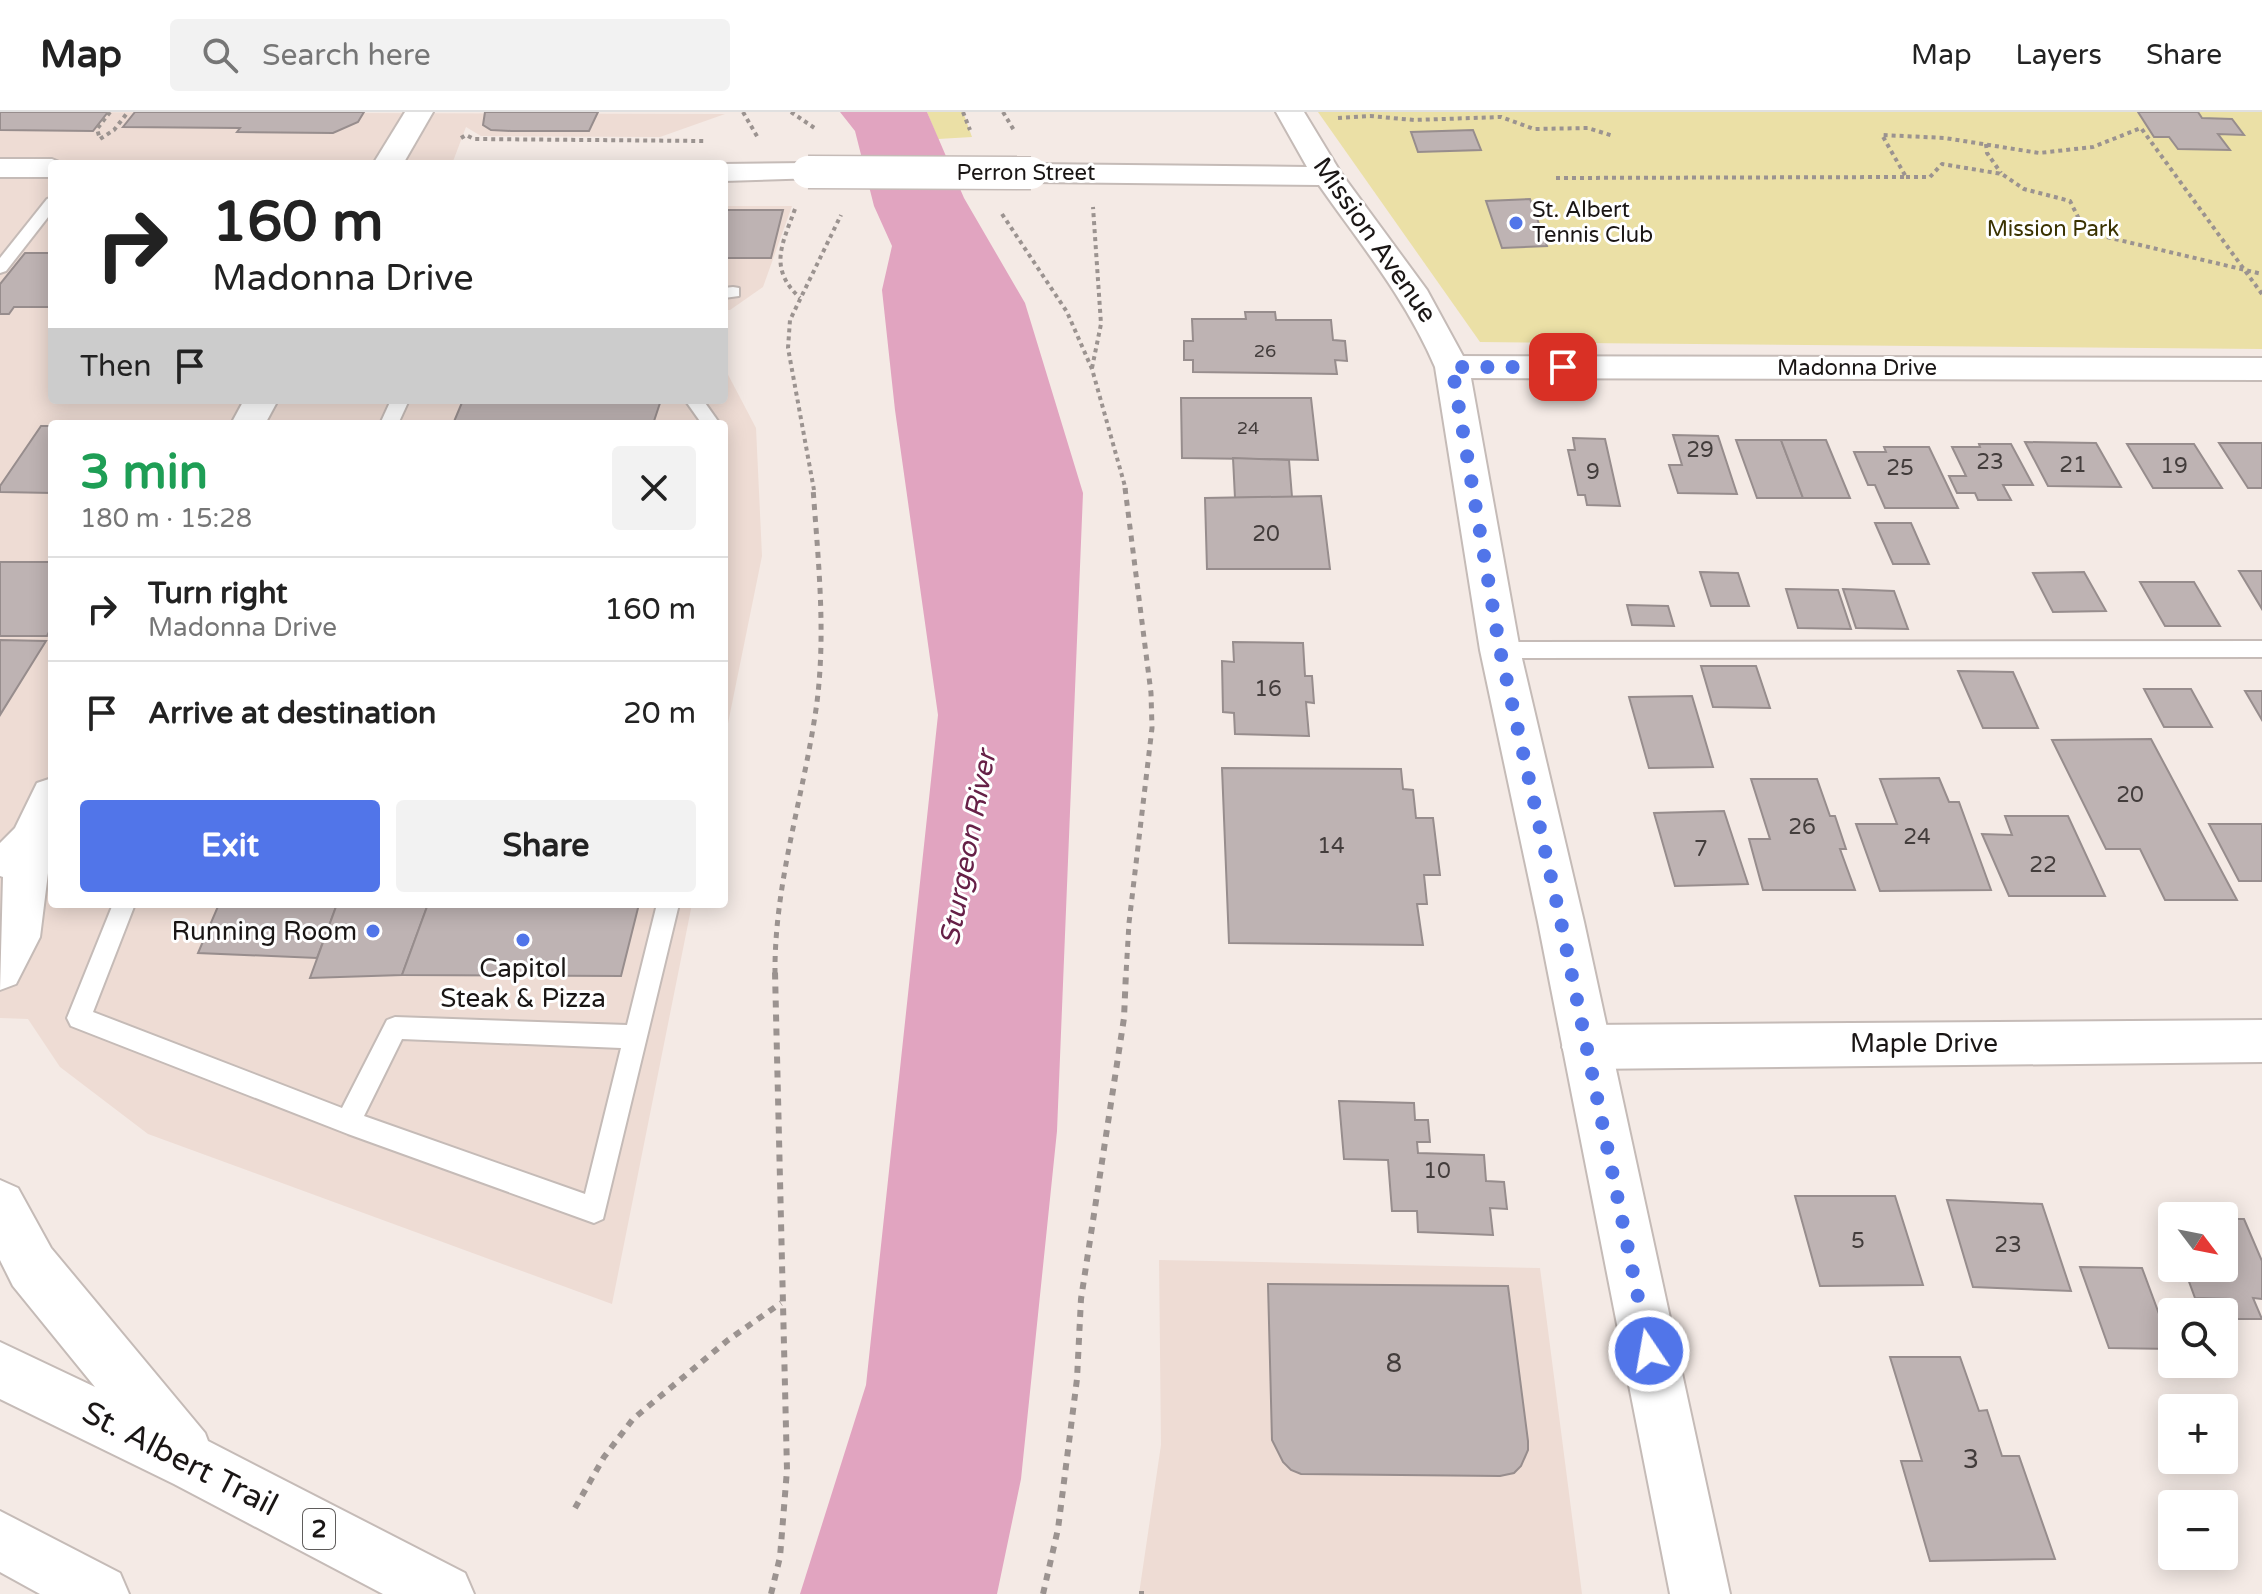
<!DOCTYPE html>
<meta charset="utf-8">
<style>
:root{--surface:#fff;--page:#f2f2f2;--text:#222;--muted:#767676;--line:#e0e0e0;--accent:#5175e9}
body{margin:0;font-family:"Varela Round",sans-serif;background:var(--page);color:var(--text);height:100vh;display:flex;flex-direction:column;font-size:30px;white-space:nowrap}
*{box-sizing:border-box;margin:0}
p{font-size:26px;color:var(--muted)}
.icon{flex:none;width:44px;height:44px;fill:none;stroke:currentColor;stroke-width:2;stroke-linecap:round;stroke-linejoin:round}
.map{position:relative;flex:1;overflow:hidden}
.details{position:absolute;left:48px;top:308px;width:680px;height:488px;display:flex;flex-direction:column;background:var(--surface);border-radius:8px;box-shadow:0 4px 20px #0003}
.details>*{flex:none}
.hud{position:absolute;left:48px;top:48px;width:680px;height:244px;border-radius:8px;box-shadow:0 4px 20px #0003;background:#fff;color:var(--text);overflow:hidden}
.needle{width:52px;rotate:122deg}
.controls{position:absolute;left:2158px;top:1090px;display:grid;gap:16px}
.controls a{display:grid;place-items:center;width:80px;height:80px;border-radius:8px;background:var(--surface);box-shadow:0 4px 20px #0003;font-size:40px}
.pin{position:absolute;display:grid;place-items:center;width:68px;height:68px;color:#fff;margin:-34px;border-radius:16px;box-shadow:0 4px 12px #0006}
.me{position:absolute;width:88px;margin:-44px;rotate:348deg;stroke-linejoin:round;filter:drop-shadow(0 0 6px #0008)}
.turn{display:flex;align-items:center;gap:28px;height:168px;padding:0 32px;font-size:36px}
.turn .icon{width:104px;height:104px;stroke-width:2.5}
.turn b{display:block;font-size:56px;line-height:68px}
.then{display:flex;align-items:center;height:76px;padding:0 32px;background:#0003;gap:16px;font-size:30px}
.round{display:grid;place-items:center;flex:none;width:84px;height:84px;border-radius:8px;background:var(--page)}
.overview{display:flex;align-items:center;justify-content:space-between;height:136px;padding:0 32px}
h1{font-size:48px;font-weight:700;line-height:60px;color:#1e9e55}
.action{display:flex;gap:16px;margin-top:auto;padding:16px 32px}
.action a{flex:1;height:92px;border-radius:8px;background:var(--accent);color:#fff;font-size:32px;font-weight:700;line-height:92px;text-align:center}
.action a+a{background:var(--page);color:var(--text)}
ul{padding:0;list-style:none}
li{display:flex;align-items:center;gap:24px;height:104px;padding:0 32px;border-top:2px solid var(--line)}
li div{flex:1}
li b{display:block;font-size:30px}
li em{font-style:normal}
header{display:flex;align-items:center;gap:48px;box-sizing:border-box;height:112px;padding:0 40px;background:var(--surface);border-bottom:2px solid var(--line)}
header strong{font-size:38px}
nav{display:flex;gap:44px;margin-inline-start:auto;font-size:28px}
.search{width:560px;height:72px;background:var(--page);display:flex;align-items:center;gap:20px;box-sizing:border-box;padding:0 28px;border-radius:8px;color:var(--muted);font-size:30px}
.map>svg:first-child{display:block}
</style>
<header>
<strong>Map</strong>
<div class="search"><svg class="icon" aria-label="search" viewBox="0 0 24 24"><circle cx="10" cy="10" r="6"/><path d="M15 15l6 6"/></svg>Search here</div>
<nav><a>Map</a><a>Layers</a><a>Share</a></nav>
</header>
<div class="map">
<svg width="2262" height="1482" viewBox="0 0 2262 1482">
<rect width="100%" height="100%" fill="#f4eae5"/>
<!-- built -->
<g fill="#eedcd4">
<polygon points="0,0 725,2 660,25 481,24 466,15 452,52 52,52 52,288 724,288 724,255 756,316 762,444 724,631 724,312 52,312 52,792 692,792 612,1192 148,1022 60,955 28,907 0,906"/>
<polygon points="724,94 792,94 763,175 730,198 724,198"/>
<polygon points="1159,1148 1540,1156 1582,1482 1139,1482 1161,1333"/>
</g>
<!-- green -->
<g fill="#ebe0a6">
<polygon points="927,0 963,0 972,25 938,27"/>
<polygon points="1318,0 2262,0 2262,237 1480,230"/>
</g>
<!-- water -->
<polygon fill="#e1a4c0" points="840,0 927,0 964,86 1025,191 1083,381 1057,1019 1021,1367 997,1482 800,1482 866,1273 938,603 895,298 882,178 892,134 874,94 855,19"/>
<!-- building -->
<g fill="#beb3b3" stroke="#978d8d" stroke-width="2">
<polygon points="0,0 108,0 93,19 0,18"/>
<polygon points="135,0 364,0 358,10 333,21 237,20 240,16 123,15"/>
<polygon points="485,0 598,0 589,19 511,19 491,18 483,13"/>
<polygon points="2138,0 2198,0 2202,6 2232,7 2244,23 2218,22 2230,38 2178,37 2169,25 2154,25"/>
<polygon points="1473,18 1481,38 1418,40 1411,20"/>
<polygon points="1530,87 1547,134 1502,136 1486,89"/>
<polygon points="724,98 783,98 771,146 724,146"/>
<polygon points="25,141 52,141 52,195 14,195 9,202 0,202 0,172"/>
<polygon points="1245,200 1275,200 1276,208 1331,208 1333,228 1345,229 1347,249 1335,248 1337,262 1193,260 1193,248 1184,248 1184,229 1193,229 1192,207 1246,207"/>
<polygon points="1181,286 1311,286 1318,348 1182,346"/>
<polygon points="463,288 661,288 653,312 453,312"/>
<polygon points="41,314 52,314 52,381 0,380 0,374"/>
<polygon points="1673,323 1718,324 1737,382 1678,381 1669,353 1682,353"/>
<polygon points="1573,326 1605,327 1620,394 1587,393 1585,383 1578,383 1568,338 1575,338"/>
<polygon points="1736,328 1781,328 1803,386 1757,386"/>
<polygon points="1781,328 1826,328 1850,386 1803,386"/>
<polygon points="2025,330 2096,331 2121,375 2048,374"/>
<polygon points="2219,331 2262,331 2262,376 2248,376"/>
<polygon points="1979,332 2011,332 2033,373 2003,373 2011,388 1978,388 1975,381 1957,381 1949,364 1966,364 1952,335 1980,335"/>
<polygon points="2127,332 2194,332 2222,376 2153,376"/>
<polygon points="1884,335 1929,335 1958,396 1885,396 1875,373 1868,373 1854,340 1886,340"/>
<polygon points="1233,346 1289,348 1292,385 1235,386"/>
<polygon points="1321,384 1330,457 1207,457 1205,386"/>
<polygon points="1875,411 1911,411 1929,452 1893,452"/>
<polygon points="0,450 52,450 52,514 47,524 0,524"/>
<polygon points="2239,459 2262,459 2262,497"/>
<polygon points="1700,460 1738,461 1749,494 1711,494"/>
<polygon points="2084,460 2106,499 2053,500 2033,461"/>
<polygon points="2140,470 2194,470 2220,514 2165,514"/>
<polygon points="1786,477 1838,478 1851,517 1798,516"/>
<polygon points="1843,477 1894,479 1908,517 1856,516"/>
<polygon points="1627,493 1668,494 1674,514 1632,513"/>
<polygon points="0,528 46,529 0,603"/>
<polygon points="1233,530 1303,531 1305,564 1312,564 1314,591 1306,590 1309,624 1235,622 1234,601 1223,600 1222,549 1234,550"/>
<polygon points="1701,554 1756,554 1770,596 1713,595"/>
<polygon points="1958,559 2013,560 2038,616 1983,616"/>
<polygon points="2144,577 2191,577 2212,615 2164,615"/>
<polygon points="2245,579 2262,579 2262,608"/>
<polygon points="1692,584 1713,655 1649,656 1629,585"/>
<polygon points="2151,627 2237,788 2165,788 2140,737 2106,737 2052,628"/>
<polygon points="1222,656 1401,657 1403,677 1413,678 1416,706 1433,706 1440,763 1424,763 1427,792 1417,792 1423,833 1229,831"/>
<polygon points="1939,666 1949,690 1959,690 1991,778 1880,779 1856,712 1897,712 1880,667"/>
<polygon points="1751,667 1817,667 1830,704 1835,704 1846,737 1840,737 1855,778 1763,778 1749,727 1770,727"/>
<polygon points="1724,699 1748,772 1675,774 1654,701"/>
<polygon points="2005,704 2068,704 2105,784 2009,784 1982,722 2012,723"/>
<polygon points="2209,712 2262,712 2262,769 2239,769"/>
<polygon points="219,792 337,792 317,846 198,841"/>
<polygon points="337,792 428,792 402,863 310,866"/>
<polygon points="428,792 639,792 621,864 402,863"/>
<polygon points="1339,989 1414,991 1415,1008 1428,1008 1430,1030 1417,1030 1418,1041 1484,1043 1486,1069 1504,1070 1507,1097 1490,1096 1493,1123 1418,1120 1417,1099 1392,1099 1388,1048 1344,1047"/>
<polygon points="1795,1084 1895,1084 1923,1173 1820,1174"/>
<polygon points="1947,1088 2042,1092 2071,1179 1973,1175"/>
<polygon points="2189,1095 2211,1096 2214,1104 2192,1104"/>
<polygon points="2224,1107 2244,1107 2262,1149 2262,1187 2253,1186 2262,1207 2237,1207 2229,1187 2195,1186 2184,1156 2224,1156"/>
<polygon points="2080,1155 2142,1156 2172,1237 2109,1236"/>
<polygon points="1268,1172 1508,1174 1528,1329 1528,1338 1521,1354 1514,1361 1500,1364 1301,1362 1291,1358 1283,1350 1272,1328"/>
<polygon points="1890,1245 1960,1245 1979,1299 1987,1298 2002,1344 2019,1344 2055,1447 1930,1449 1901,1349 1922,1349"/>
</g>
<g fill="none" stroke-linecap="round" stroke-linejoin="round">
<defs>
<g id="lane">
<polygon points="52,85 52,100 6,159 0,161 0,146 47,87"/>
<polygon points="733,175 739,176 739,184 724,186 724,176"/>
<polygon points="391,288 409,288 398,312 380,312"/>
<polygon points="685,288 703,288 720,312 702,312"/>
<polygon points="2262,529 2262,545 1500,546 1493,543 1490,538 1493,533 1500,530"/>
<path d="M113,792H135L93,900L342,996L387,908L395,905L627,913L657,792H679L603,1107L594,1111L348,1022L71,914L67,906ZM402,927L621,936L585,1082L364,1004Z"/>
</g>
<g id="street">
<polygon points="1452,244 2262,246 2262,268 1452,266 1441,262 1436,255 1441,248"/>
<polygon points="2262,908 2262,950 1585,957 1569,950 1562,935 1569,920 1585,913"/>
</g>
<g id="secondary">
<polygon points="405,0 433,0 403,52 373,52"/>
<path d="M1276,0H1304L1341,61L1427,178L1469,255L1520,538L1584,810L1730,1482H1670L1538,810L1480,538L1435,255C1406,187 1361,133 1319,73L1031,70L1021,67L1016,61L1021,55L1031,52L1307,55Z"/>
<polygon points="0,47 52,47 64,52 52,52 52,65 0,65"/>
<polygon points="808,51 818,54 823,60 818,66 724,69 724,52 721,52"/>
<polygon points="244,288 278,288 265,312 231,312"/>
<polygon points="52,666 52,729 40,825 16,872 0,878 3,765 0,764 0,731 15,716 37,671"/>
</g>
<g id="primary">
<polygon points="0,1068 18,1076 51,1136 205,1321 208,1329 465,1461 474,1482 383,1482 174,1372 0,1287 0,1230 95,1275 13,1174 0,1148"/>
<polygon points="0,1399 120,1461 129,1482 40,1482 0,1460"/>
</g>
</defs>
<!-- lane casing -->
<use href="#lane" stroke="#c5bbb7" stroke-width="4"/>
<!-- street casing -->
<use href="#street" stroke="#c5bbb7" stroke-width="4"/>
<!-- secondary casing -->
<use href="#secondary" stroke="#c5bbb7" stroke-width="4"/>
<!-- primary casing -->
<use href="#primary" stroke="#c5bbb7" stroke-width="4"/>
<!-- path-far2 -->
<g stroke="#9b9390" stroke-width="4" stroke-dasharray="4 4" stroke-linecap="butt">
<polyline points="110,0 97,17 100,27 114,18 128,0"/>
<polyline points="743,0 758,26"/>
<polyline points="791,0 816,17"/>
<polyline points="963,0 970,18"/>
<polyline points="1003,0 1015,20"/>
<polyline points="1338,6 1370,4 1414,8 1501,5 1534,17 1588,16 1613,24"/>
<polyline points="461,26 466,23 474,27 705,29"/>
<polyline points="1986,32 1987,41 2001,61"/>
<polyline points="1906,65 1930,65 1942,52 2002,62 2024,77 2070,89 2083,115 2098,123 2262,162"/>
<polyline points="1556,66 1906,65 1882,23 1945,26 2039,41 2093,35 2141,16 2262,182"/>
<path d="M795,97C782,133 768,156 800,186"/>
<polyline points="1002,102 1067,200 1092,257 1126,378"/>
<polyline points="1092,256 1101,212 1093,95"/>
<polyline points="814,378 788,236 790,208 841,103"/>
</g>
<!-- path-far1 -->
<g stroke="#9b9390" stroke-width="5" stroke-dasharray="6 6" stroke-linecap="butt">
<polyline points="1125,376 1151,581 1152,616 1129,811 1126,862"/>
<path d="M775,862C774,770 805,680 817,590C826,518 818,447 813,376"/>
</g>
<!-- path -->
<g stroke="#9b9390" stroke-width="6" stroke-dasharray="7 7" stroke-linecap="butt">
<polyline points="575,1396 604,1345 633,1307 728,1228 781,1191"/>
<polyline points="771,1482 780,1445 787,1358 775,860"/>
<polyline points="1043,1482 1058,1417 1077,1267 1081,1187 1124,906 1126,860"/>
<polyline points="1139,1482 1144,1482"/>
</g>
<!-- lane -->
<use href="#lane" fill="#fff" fill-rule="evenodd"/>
<!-- street -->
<use href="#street" fill="#fff" fill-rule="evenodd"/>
<!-- secondary -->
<use href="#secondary" fill="#fff" fill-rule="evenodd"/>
<!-- primary -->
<use href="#primary" fill="#fff" fill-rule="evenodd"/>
<defs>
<polyline id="secondary-bridge" points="808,60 1031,61"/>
</defs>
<!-- secondary-bridge casing -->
<use href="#secondary-bridge" stroke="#c5bbb7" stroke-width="35" stroke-linecap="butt"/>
<!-- secondary-bridge -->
<use href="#secondary-bridge" stroke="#fff" stroke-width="32"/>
</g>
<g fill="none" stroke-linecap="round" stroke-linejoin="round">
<!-- route -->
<polyline stroke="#5175e9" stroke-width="14" stroke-dasharray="0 25.2" points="1563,255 1452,255 1500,538 1561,810 1649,1239"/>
</g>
<!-- markers -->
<g fill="#5175e9" stroke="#fff" stroke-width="3">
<circle cx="1516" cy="111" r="8"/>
<circle cx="373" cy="819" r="8"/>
<circle cx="523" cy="828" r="8"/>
</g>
<g text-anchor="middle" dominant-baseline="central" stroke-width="6" stroke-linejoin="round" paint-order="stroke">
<!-- far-number labels -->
<g font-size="18" fill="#433d3c">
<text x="1265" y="239">26</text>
<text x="1248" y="316">24</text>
</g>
<!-- far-street labels -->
<g font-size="22" fill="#1a1615" stroke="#fff">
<text x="1026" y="61">Perron Street</text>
<text x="1857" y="256">Madonna Drive</text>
</g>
<!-- far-poi labels -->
<g font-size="22" fill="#1a1615" stroke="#fff" text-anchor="start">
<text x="1532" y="98">St. Albert<tspan x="1532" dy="25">Tennis Club</tspan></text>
</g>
<!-- far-park labels -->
<g font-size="22" fill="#3a3200" stroke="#fff">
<text x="2053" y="117">Mission Park</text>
</g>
<!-- number labels -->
<g font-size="22" fill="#433d3c">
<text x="1700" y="338">29</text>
<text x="1990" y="350">23</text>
<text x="2073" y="353">21</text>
<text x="2174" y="354">19</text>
<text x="1900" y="356">25</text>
<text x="1593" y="360">9</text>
<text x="1266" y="422">20</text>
<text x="1268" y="577">16</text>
<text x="2130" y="683">20</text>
<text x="1802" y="715">26</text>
<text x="1917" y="725">24</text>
<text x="1331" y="734">14</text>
<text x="1701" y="737">7</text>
<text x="2043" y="753">22</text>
<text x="1437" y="1059">10</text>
<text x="1858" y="1129">5</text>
<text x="2008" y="1133">23</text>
</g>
<!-- shield labels -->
<rect fill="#fff" stroke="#5f5c5b" stroke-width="2" x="303" y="1397" width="32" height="40" rx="6"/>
<g font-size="24" font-weight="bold" fill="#1a1615">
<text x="319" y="1417">2</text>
</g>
<!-- street labels -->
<g font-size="26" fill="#1a1615" stroke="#fff">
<text transform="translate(1375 128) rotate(55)">Mission Avenue</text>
<text x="1924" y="931">Maple Drive</text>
</g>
<!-- poi labels -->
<g font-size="26" fill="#1a1615" stroke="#fff" text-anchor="end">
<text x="357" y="819">Running Room</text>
<text x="523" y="856" text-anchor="middle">Capitol<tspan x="523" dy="30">Steak &amp; Pizza</tspan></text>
</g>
<!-- near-number labels -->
<g font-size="26" fill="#433d3c">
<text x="1394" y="1251">8</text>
<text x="1971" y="1347">3</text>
</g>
<!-- water labels -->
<g font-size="28" font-style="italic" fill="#662047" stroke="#fff">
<text transform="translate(968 736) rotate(-79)">Sturgeon River</text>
</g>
<!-- near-street labels -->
<g font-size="32" fill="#1a1615" stroke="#fff">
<text transform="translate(180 1347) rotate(27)">St. Albert Trail</text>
</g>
</g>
</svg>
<div class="controls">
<a><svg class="needle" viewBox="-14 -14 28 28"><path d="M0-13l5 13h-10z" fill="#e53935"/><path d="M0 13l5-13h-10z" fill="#767676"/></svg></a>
<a><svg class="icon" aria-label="search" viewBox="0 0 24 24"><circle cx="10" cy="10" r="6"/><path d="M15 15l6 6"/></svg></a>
<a>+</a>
<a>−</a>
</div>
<div class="pin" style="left:1563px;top:255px;background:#d93025"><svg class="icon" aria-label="arrive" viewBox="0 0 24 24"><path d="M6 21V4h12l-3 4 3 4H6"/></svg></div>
<svg class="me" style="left:1649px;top:1239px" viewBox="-20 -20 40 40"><circle r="17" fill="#5175e9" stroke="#fff" stroke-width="3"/><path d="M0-11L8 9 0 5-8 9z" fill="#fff"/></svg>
<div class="hud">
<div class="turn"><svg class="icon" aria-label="right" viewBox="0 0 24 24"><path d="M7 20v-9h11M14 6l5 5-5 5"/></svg><div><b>160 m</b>Madonna Drive</div></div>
<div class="then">Then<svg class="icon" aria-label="arrive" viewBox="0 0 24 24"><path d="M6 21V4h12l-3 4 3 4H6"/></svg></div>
</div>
<section class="details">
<div class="overview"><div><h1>3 min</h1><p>180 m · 15:28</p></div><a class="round"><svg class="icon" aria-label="close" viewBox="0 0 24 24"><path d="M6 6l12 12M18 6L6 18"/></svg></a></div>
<ul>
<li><svg class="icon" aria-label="right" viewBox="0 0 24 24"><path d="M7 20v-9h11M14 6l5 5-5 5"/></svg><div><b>Turn right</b><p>Madonna Drive</p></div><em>160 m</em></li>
<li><svg class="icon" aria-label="arrive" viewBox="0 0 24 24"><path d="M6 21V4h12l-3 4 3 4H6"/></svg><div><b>Arrive at destination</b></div><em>20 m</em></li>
</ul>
<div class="action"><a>Exit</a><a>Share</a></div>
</section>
</div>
